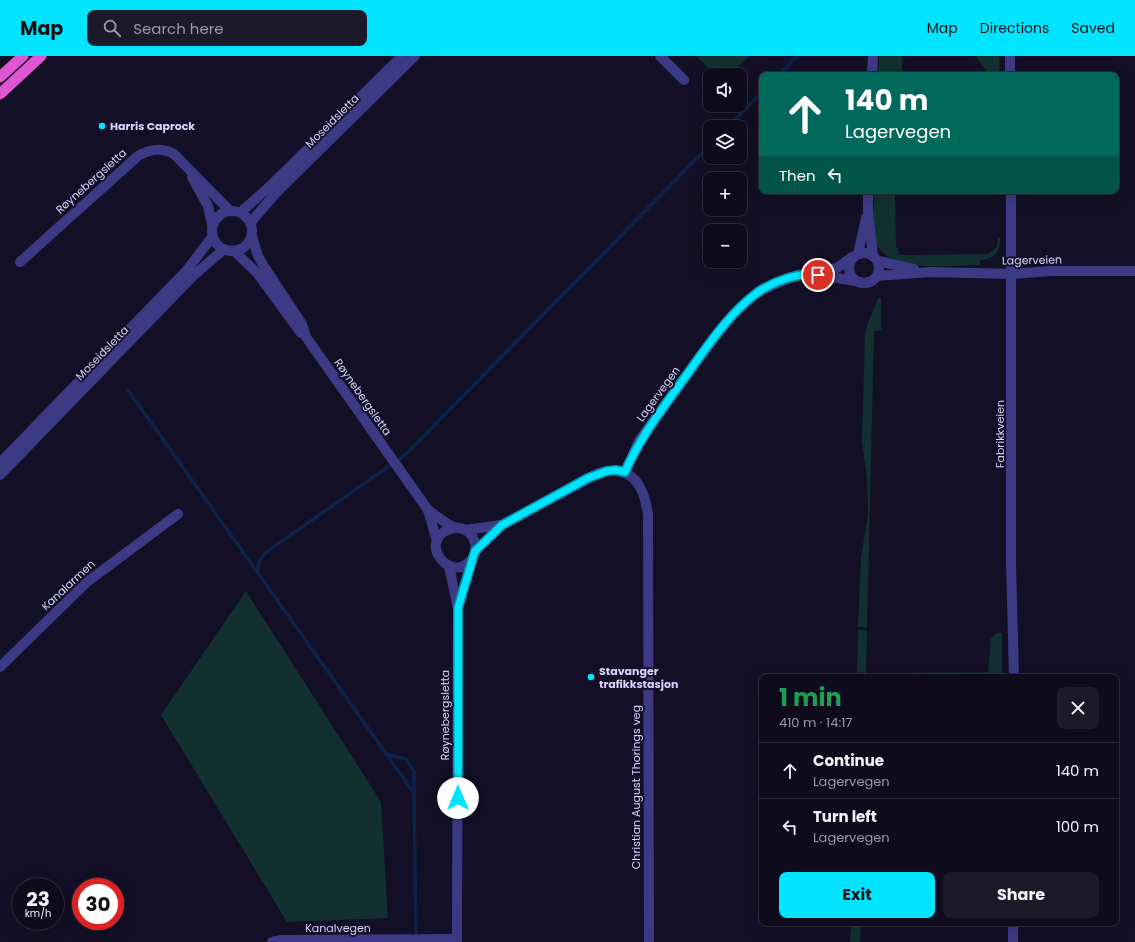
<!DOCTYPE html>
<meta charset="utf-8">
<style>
:root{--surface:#0e0b1c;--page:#1c1929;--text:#f1f3f6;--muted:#9b9ba3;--line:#2e2b3b;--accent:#00e5ff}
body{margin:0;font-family:Poppins,sans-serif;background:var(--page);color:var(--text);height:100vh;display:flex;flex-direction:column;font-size:15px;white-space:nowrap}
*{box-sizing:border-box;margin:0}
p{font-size:13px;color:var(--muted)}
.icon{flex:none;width:22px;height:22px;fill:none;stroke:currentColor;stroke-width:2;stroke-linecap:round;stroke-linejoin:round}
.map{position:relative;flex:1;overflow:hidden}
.sheet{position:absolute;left:759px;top:618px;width:360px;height:252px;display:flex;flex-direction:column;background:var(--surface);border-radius:8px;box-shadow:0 4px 16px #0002,0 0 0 1px var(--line)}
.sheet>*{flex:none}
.hud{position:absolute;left:759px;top:16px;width:360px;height:122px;border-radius:8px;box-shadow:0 4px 16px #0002,0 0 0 1px var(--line);background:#00695c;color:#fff;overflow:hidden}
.fabs{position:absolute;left:703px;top:12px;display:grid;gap:8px}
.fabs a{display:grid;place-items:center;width:44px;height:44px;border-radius:8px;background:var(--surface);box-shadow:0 4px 16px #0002,0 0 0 1px var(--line);font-size:20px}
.speed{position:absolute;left:12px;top:822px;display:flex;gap:8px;font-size:20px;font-weight:700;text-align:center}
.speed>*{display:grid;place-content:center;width:52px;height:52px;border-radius:50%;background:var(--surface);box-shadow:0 4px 16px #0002,0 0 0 1px var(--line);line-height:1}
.speed small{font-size:10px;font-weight:400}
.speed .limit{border:6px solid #d22;background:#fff;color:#111}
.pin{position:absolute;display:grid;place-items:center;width:34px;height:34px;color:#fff;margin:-17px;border:2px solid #fff;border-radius:50%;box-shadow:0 1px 4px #0007}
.me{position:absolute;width:44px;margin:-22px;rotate:0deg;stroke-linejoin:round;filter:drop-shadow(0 0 3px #0008)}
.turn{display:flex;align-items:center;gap:14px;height:84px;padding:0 20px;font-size:18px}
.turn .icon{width:52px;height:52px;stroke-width:2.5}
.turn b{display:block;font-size:28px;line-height:34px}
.then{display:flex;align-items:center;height:38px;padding:0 20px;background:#0003;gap:8px;font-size:15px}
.round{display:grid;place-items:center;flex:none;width:42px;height:42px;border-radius:8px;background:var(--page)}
.headline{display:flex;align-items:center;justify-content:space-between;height:68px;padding:0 20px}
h1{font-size:24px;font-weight:700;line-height:30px;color:#1e9e55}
.action{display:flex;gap:8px;margin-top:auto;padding:8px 20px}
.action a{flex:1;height:46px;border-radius:8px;background:var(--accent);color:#111;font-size:16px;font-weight:700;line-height:46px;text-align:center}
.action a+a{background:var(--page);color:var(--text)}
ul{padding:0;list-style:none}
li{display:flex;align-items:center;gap:12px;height:56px;padding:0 20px;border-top:1px solid var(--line)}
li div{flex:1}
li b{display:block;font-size:15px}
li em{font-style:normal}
header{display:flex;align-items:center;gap:24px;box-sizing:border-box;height:56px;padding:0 20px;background:var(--accent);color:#111}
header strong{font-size:19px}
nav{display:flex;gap:22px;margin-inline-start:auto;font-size:14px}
.search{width:280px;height:36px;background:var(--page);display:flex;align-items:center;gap:10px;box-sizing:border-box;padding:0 14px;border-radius:8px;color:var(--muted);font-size:15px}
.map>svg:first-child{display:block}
</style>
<header>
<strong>Map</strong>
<div class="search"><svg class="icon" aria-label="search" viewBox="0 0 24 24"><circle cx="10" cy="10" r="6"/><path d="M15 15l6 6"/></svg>Search here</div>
<nav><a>Map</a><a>Directions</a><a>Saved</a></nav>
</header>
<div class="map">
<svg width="1135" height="886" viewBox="0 0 1135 886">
<rect width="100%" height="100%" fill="#130f26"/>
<!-- green -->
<g fill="#12302f">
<polygon points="696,0 749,0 730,19 716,19"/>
<polygon points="879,0 902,0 902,19 878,19"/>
<polygon points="975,0 999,0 1000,19 990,19"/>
<path d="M874,135H895L896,191L898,192L899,199L988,198L997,191L998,182H1000C1001,196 994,203 980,204V209C952,209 885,219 875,184C871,169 874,151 874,135Z"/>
<path d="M878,242H881V274L874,275L867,571H858L861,502L868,458L867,421L862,385L865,278C867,265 874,255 878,242Z"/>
<polygon points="246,535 381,746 388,862 287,866 161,659"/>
<polygon points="858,574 867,574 866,617 988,616 991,582 997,577 1002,577 1002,621 857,621"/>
<polygon points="851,867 861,867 860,886 850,886"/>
</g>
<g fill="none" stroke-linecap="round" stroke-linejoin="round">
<!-- stream -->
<g stroke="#0c2248" stroke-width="3.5">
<polyline points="779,19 797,0"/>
<polyline points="728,71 762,36"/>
<polyline points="128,334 414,737 416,881"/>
<polyline points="257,516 259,506 265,497 405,399 710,89"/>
<polyline points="385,698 406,703 414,715 414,737"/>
</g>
<!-- minor -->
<g stroke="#3d3a85" stroke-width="10">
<polyline points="660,0 684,24"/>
<polyline points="1010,0 1010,19"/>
<polyline points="872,19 873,0"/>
<polyline points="192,121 208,150 212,169"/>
<polyline points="868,135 868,155 873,200"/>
<polyline points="1011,135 1011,507 1014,621"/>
<circle cx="232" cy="175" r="20"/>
<polyline points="241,156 269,131 402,0"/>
<polyline points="251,166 276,137 415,0"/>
<polyline points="252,180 258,200 265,212 302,268 306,281 428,454 437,485"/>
<polyline points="234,195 257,217 301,277"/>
<circle cx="864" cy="212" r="15"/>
<polyline points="858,198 866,162"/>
<polyline points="878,205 914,213"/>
<path d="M20,206L138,100C150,93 161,91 174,98L229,154"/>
<polyline points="813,218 855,225"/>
<polyline points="877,220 930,216 1011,218 1051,215 1135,215"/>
<polyline points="0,407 187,214 212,181"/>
<polyline points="625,416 639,385 647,374 709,289 732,260 746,246 760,235 775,228 798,219 837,212 852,201"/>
<polyline points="0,419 193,220 223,194"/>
<path d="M428,454C436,459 445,468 454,471C457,472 460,472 463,473C474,477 479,491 473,501C453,533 412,482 454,472"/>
<polyline points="465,474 502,469"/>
<path d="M475,495L502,469L599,417C632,408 644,429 648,459L649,886"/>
<polyline points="449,510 458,553 457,886"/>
<polyline points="458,551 472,503"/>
<polyline points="0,611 87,526 178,458"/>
<polyline points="1013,867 1013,886"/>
<polyline points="272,886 282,884 457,883"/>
</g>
<!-- trunk -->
<g stroke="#e055d1" stroke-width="11">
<polyline points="0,21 23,0"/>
<polyline points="0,38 41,0"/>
</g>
</g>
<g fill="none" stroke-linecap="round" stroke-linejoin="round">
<defs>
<path id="route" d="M458,742V552L475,495L502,469L588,422L607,415L616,414L625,416C640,381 663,352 685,321C707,291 728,258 758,236C775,225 798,216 818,219"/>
</defs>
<!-- route casing -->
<use href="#route" stroke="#0095a6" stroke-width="10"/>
<!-- route -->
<use href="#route" stroke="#00e5ff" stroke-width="7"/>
</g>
<!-- markers -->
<g fill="#00e5ff" stroke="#130f26" stroke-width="1.5">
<circle cx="102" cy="70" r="4"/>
<circle cx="591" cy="621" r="4"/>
</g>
<g text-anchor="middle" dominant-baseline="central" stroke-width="4" stroke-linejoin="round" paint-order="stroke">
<!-- street labels -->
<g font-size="11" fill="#d9d4ff" stroke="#130f26">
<text transform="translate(332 65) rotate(-45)">Moseidsletta</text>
<text transform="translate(91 125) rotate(-42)">Røynebergsletta</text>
<text transform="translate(1032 204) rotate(-1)">Lagerveien</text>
<text transform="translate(102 297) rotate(-46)">Moseidsletta</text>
<text transform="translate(658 338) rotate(-54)">Lagervegen</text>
<text transform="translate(363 341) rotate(55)">Røynebergsletta</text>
<text transform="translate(1000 378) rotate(-90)">Fabrikkveien</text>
<text transform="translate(68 529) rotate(-43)">Kanalarmen</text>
<text transform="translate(445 659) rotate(-90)">Røynebergsletta</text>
<text transform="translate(636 731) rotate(-90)">Christian August Thorings veg</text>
<text x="338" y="872">Kanalvegen</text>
</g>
<!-- poi labels -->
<g font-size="11" font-weight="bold" fill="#d9d4ff" stroke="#130f26" text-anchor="start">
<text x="110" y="70">Harris Caprock</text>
<text x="599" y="615">Stavanger<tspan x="599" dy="13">trafikkstasjon</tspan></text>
</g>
</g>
</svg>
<div class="fabs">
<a><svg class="icon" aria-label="sound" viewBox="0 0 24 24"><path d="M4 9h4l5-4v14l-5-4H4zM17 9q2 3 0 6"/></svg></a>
<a><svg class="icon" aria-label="layers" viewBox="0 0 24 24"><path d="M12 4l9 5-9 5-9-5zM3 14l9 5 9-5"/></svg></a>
<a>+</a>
<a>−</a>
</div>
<div class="speed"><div>23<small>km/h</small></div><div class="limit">30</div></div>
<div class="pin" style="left:818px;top:219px;background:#d93025"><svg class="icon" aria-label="arrive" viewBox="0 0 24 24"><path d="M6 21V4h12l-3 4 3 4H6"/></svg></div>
<svg class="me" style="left:458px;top:742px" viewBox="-20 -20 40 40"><circle r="19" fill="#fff"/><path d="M0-13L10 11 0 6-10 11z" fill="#00e5ff"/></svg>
<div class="hud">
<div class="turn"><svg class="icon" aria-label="ahead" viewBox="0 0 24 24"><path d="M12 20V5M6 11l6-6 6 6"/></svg><div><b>140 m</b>Lagervegen</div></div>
<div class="then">Then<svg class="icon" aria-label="left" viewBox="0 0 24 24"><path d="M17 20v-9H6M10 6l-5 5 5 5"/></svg></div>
</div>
<section class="sheet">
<div class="headline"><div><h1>1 min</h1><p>410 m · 14:17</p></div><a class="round"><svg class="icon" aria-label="close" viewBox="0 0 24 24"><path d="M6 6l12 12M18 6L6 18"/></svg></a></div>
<ul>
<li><svg class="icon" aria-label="ahead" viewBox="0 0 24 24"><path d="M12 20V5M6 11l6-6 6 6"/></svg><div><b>Continue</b><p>Lagervegen</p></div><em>140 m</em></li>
<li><svg class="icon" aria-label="left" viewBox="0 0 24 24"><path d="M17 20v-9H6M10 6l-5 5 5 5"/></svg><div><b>Turn left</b><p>Lagervegen</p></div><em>100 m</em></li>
</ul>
<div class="action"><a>Exit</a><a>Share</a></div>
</section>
</div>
